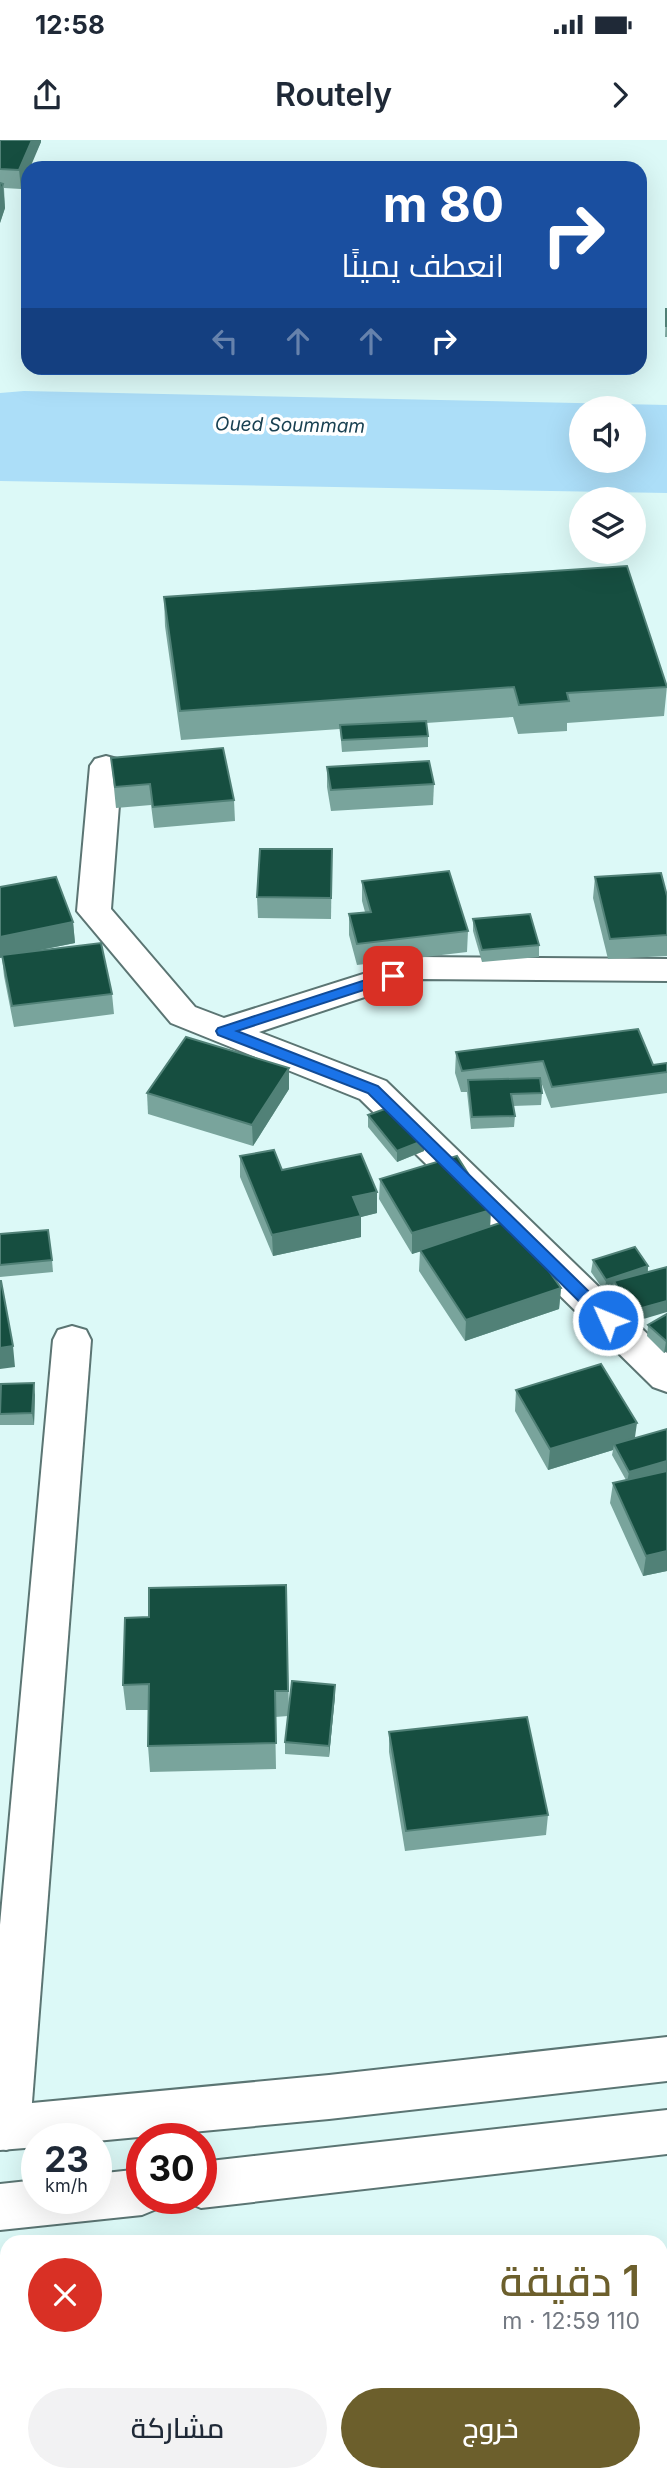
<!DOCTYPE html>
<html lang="ar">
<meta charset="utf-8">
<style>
:root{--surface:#fff;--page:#f2f2f3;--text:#1f2937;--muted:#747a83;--accent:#6c5f2c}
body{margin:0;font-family:Inter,Cairo,sans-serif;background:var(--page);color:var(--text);direction:rtl;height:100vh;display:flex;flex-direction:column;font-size:26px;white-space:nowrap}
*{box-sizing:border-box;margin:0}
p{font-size:23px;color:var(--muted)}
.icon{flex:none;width:38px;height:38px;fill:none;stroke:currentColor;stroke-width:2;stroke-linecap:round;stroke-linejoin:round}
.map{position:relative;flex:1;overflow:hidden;direction:ltr}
.panel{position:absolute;left:0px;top:2095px;width:668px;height:247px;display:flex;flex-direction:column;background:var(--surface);border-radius:21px 21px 0 0;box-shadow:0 7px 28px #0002;direction:rtl}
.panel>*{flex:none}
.banner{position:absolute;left:21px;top:21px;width:626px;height:214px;border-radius:21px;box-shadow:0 7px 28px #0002;direction:rtl;background:#1a4fa0;color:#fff;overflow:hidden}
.fabs{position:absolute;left:569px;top:256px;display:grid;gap:14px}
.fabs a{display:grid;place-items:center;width:77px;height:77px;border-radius:50%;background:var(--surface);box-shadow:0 7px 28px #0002;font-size:35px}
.speed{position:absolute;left:21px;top:1983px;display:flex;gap:14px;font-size:35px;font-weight:700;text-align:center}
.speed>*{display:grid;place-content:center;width:91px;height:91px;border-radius:50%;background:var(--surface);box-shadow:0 7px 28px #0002;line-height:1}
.speed small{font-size:18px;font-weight:400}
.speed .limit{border:10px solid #d22;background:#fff;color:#111}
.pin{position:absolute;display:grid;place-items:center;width:60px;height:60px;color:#fff;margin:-30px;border-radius:14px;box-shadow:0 4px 10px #0006}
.me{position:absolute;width:77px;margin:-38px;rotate:314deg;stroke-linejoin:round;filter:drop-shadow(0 0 5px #0008)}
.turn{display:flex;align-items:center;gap:24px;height:147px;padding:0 28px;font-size:32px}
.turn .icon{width:91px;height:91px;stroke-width:2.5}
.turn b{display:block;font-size:49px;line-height:60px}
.lanes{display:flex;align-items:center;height:66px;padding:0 28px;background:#0003;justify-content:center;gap:35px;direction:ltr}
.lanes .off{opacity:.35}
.round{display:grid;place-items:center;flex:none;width:74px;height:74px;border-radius:37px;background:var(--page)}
.headline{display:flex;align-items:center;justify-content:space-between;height:119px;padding:0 28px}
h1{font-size:42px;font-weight:600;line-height:52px;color:var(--accent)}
.button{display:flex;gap:14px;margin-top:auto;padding:14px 28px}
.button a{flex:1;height:80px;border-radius:42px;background:var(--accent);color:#fff;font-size:28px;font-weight:600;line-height:80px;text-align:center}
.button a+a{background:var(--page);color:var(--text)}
.status{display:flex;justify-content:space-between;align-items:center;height:49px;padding:0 35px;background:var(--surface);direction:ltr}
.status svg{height:19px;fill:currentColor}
header{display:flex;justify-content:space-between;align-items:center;height:91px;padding:0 28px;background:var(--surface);font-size:32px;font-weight:600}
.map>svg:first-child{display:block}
</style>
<div class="status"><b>12:58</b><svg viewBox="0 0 49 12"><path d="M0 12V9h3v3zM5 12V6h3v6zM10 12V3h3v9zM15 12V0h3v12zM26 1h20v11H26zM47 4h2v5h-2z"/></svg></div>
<header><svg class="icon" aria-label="forward" viewBox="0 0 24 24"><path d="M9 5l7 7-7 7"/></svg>Routely<svg class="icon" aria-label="share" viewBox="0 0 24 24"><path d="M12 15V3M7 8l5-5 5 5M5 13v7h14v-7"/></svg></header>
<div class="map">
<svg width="667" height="2341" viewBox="0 0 667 2341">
<rect width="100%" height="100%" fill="#dcf9f7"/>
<!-- water -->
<path fill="#acdef8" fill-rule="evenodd" d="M24,251L667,265V353L0,341V253ZM581,268H634V320H581Z"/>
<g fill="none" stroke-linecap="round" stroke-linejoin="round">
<defs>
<g id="minor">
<polygon points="106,616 117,619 122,626 111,769 195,867 224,878 417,817 667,819 667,841 419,839 259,892 386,941 667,1213 667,1252 653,1247 360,959 171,883 77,771 90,626 95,619"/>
<polygon points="72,1186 86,1190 91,1200 30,1988 23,2004 6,2010 0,2008 0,1785 53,1200 58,1190"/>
</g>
<g id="trunk">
<polygon points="667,1897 667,1941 329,1979 96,2001 96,1998 37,1998 37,2007 0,2010 0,1966 329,1935"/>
<polygon points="667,1970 667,2014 201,2068 184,2061 182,2058 201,2058 201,2022"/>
<polygon points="142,2029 142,2058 164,2058 159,2068 142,2075 0,2090 0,2044 37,2040 37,2058 96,2058 96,2034"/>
</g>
</defs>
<!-- minor casing -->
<use href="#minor" stroke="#5b7573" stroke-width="4"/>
<!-- trunk casing -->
<use href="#trunk" stroke="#5b7573" stroke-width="4"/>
<!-- minor -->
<use href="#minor" fill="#fff" fill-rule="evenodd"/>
<!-- trunk -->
<use href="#trunk" fill="#fff" fill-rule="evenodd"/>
</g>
<!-- wall -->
<g fill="#79a49c">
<polygon points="0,0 41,2 28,28 28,32 21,49 4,48 5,68 0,83"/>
<polygon points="666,169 667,169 667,197 665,197"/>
<polygon points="164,457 667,546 664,576 567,583 567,591 518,594 513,577 426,583 428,596 428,607 342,612 340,589 181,600 165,486"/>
<polygon points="111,618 234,660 235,681 154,688 151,665 116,668"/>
<polygon points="327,627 434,644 433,665 331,671 327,647"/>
<polygon points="332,709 331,779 258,778 257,757"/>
<polygon points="595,737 667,756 667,816 608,819 593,758"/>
<polygon points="362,741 468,791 467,812 357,825 349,795 349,774 365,772 362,761"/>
<polygon points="0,747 73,782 75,803 30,812 112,854 114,874 14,887 4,836 2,817 0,818"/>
<polygon points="473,779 539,805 539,817 482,822 473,791"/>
<polygon points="456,912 653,925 667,923 667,953 551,968 541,942 542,953 541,965 513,966 515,976 514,987 471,989 467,952 461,952 455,933"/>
<polygon points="289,949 253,1006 148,974 147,953"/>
<polygon points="368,975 424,1011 397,1022 368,987"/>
<polygon points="240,1016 282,1030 377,1073 361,1077 361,1097 273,1116 240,1037"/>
<polygon points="380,1039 490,1087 561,1148 559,1169 465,1201 419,1131 420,1111 412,1114 379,1059"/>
<polygon points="0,1094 52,1120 53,1132 0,1137"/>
<polygon points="593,1120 648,1126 648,1132 630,1183 613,1153 613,1149 605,1152 591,1132"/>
<polygon points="667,1174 667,1211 664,1213 647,1196 648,1185"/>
<polygon points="516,1250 635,1298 667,1289 667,1431 643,1436 610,1363 613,1343 626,1340 612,1315 613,1310 548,1330 515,1271"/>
<polygon points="35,1255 34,1285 0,1285 0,1274"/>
<polygon points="286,1445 289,1572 335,1556 329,1617 285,1614 285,1602 288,1576 275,1577 276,1629 150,1632 148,1606 149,1570 126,1570 123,1545 149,1477"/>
<polygon points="389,1592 548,1675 546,1695 405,1711 389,1612"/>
<polygon points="411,2334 468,2334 468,2339 411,2338"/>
</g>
<!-- shaded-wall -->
<g fill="#518177">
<polygon points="32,0 41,0 41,2 30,28 28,28 28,32 21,49 19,30"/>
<polygon points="3,44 5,68 0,83 0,53"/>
<polygon points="73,782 75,803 0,818 0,797"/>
<polygon points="289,928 289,949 253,1006 252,985"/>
<polygon points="425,1000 424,1011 397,1022 397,1011"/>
<polygon points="377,1052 377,1073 361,1077 361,1097 273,1116 272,1095 353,1057"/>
<polygon points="491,1070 490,1091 412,1114 412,1093"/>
<polygon points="648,1126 647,1138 614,1141 613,1149 605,1152 606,1140"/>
<polygon points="561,1148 559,1169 465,1201 466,1180"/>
<polygon points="667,1161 667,1172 630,1183 631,1171"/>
<polygon points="667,1200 667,1211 664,1213 666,1201"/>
<polygon points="13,1206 15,1227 0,1229 0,1208"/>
<polygon points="34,1243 35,1255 34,1285 32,1273"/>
<polygon points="637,1283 634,1304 614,1304 613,1310 548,1330 550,1309"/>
<polygon points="667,1321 667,1332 627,1343 629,1332"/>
<polygon points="667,1411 667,1431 643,1436 646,1416"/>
<polygon points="335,1545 335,1556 329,1617 329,1606"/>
<polygon points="78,2334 81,2334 81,2341 77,2341"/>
</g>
<!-- building -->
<g fill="#164e40" stroke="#518177" stroke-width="2">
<polygon points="0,0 32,0 19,30 0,29"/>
<polygon points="0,43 3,44 0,53"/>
<rect x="666" y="169" width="1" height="17"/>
<polygon points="627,426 667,547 567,553 569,561 519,565 514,547 180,571 164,457"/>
<polygon points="426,581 428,596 342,600 340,585"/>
<polygon points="223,608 234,660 153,667 150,644 115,647 111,618"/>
<polygon points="429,621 434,644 331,650 327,627"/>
<polygon points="260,709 332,709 331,758 257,757"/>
<polygon points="449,731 468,791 357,804 349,774 371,772 362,741"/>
<polygon points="661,733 667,756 667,795 610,799 595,737"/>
<polygon points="56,737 73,782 0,797 0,747"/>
<polygon points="530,774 539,805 482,810 473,779"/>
<polygon points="101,803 112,854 12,866 2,815"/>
<polygon points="638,889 653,925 667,923 667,932 552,947 543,921 462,931 456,912"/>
<polygon points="186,897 289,928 252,985 147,953"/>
<polygon points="540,938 542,953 511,954 515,976 472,977 468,940"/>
<polygon points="396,965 425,1000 397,1011 368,975"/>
<polygon points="274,1010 282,1030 361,1014 377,1052 353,1057 361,1076 272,1095 240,1016"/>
<polygon points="457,1016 491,1070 412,1093 380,1039"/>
<polygon points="512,1079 561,1148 466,1180 420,1110"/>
<polygon points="48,1090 52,1120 0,1125 0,1094"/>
<polygon points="635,1107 648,1126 606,1140 593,1120"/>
<polygon points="667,1127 667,1161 631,1171 614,1141"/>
<polygon points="0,1141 1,1141 13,1206 0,1208"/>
<polygon points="667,1174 667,1200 666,1201 648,1185"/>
<polygon points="601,1224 637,1283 550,1309 516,1250"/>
<polygon points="34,1243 32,1273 0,1274 1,1244"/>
<polygon points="667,1289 667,1321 629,1332 614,1304"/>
<polygon points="667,1331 667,1411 646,1416 613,1343"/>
<polygon points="286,1445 288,1551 275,1551 276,1603 148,1606 149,1544 123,1545 125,1478 149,1477 149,1448"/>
<polygon points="292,1541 335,1545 329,1606 285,1602"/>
<polygon points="527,1577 548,1675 406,1691 389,1592"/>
<polygon points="0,2202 7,2202 7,2334 78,2334 77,2341 0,2340"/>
</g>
<!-- route -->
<polygon fill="#1a73e8" stroke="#114b97" stroke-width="2" points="393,831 400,836 398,839 237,891 378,946 614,1176 616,1180 614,1184 602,1184 368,953 218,895 216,891 218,888"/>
<g text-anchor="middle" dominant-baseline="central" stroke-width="7" stroke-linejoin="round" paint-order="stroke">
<!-- far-water labels -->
<g font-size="19" font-style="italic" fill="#194152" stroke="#fff">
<text transform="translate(290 285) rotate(1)">Oued Soummam</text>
</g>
</g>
</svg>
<div class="fabs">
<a><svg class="icon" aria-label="sound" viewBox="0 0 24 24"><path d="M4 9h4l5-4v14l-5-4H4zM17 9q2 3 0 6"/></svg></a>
<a><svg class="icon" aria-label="layers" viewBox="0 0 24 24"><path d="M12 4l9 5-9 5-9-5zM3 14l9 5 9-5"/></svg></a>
</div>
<div class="speed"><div>23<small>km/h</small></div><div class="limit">30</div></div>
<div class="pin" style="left:393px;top:836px;background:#d93025"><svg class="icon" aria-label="arrive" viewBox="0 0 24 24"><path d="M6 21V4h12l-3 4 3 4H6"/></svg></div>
<svg class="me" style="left:608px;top:1180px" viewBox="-20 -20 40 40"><circle r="17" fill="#1a73e8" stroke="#fff" stroke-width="3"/><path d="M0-11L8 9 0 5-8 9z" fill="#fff"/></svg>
<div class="banner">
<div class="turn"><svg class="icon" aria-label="right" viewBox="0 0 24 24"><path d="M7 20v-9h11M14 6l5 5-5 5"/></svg><div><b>80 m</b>انعطف يمينًا</div></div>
<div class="lanes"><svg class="icon off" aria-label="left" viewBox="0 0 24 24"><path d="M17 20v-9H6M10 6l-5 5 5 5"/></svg><svg class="icon off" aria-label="ahead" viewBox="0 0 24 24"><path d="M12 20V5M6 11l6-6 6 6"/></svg><svg class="icon off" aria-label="ahead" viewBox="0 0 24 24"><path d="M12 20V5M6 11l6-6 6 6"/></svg><svg class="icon" aria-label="right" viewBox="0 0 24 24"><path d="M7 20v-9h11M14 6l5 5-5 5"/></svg></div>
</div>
<section class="panel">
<div class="headline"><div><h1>1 دقيقة</h1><p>110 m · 12:59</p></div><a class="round" style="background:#d93025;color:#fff"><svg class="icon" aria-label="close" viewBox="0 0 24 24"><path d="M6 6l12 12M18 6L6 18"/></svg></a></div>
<div class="button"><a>خروج</a><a>مشاركة</a></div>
</section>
</div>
